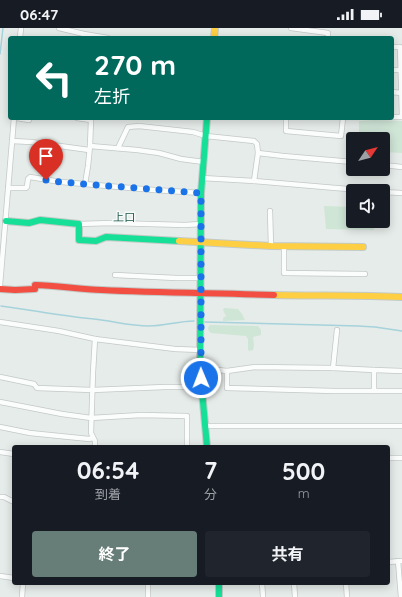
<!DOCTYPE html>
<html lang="ja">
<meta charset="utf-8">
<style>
:root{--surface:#171b24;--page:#20242c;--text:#f1f3f6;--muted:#9ea1a6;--accent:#677d77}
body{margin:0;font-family:Quicksand,"Noto Sans JP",sans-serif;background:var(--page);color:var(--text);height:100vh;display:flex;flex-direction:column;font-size:15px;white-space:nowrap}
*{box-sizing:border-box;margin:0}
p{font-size:13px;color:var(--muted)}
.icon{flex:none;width:22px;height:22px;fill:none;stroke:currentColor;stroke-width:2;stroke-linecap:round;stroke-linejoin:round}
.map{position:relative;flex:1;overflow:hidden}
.side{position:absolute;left:12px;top:417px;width:378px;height:140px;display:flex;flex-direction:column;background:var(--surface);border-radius:4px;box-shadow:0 2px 10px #0003}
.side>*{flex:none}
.banner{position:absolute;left:8px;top:8px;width:386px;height:84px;border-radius:4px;box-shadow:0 2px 10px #0003;background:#00695c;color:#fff;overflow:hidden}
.needle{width:26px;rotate:55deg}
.buttons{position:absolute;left:346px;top:104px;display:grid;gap:8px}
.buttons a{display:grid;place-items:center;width:44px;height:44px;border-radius:4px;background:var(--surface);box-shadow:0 2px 10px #0003;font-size:20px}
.pin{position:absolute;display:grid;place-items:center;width:34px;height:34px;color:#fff;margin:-41px -17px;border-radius:50% 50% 50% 0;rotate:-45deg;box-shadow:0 0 4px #0007}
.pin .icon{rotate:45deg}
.me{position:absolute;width:44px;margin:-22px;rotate:359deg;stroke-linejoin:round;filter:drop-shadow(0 0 3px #0008)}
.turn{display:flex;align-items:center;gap:14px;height:84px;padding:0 20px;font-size:18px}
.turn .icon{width:52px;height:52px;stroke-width:2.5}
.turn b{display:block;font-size:28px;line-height:34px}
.eta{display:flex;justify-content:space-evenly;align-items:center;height:68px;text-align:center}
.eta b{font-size:24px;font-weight:700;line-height:28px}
.cta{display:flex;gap:8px;margin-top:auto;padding:8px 20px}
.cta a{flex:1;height:46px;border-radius:4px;background:var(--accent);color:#fff;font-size:16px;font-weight:700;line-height:46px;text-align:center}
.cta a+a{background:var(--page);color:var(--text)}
.status{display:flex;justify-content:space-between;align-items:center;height:28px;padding:0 20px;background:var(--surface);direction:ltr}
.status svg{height:11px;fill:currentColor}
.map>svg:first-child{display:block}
</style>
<div class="status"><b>06:47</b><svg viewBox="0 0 49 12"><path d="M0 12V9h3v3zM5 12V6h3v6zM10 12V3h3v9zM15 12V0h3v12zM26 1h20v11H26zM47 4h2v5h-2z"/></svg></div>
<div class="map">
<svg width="402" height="569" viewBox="0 0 402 569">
<rect width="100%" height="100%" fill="#e6ece9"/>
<!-- green -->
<g fill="#cfe5d6">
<polygon points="374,92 402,93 402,125 383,124 383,111 359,111 359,93"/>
<polygon points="324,178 353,179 353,193 375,193 374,202 326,201"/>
<polygon points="224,280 238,281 242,286 245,292 223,293 223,290 226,288 223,282"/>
<path d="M210,297L256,298H258L261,302V307L253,309L254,317L253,322L250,323L248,322V311L246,308L211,305C208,303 207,300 210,297Z"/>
</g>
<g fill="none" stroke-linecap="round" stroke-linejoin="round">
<!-- stream -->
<g stroke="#a6d2db" stroke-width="1.5">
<polyline points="0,26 3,0"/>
<path d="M1,278C32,282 63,288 94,291C113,293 130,298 149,298C164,298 179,293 194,293"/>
<polyline points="205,294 358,298 375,299 402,303"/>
</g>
<defs>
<g id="street">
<polyline points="59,0 84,6 108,10"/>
<polyline points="291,0 328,5 328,10"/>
<polyline points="20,10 21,0"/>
<polyline points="392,19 400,19 402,89"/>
<polyline points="392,42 402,42"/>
<polyline points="392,64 401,65"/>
<polyline points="392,89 402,89"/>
<polyline points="17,90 29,92 29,90"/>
<polyline points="77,90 91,92 90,118"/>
<polyline points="286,90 286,103 341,108 343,90"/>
<polyline points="12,113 31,114 89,122"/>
<polyline points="118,120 128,99 139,98 193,104 206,108 254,113 257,116 258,125 254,153"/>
<polyline points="258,125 283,128 353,134"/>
<polyline points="383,137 402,139"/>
<polyline points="202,150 254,153 371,163"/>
<polyline points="85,156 88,138 90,118 137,122 159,125 181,131 204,134"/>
<polyline points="8,160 26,160 27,159 28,151 30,149 61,154 154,162 201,165"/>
<polyline points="383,164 402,165"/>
<polyline points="270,183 271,218"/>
<polyline points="79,196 111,195 185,197 201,196"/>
<polyline points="284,218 284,245 365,246"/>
<polyline points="115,247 176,250 201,250"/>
<polyline points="0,257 14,90"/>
<polyline points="0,294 59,303 95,311"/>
<polyline points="200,340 227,343 227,360 334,363 402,363"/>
<polyline points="333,340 337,302"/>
<polyline points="374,342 402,343"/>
<polyline points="227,343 255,339 333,340 374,342 374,363"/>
<polyline points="0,349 34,356 37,360 92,362 165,359 201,359"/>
<polyline points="0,374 62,386 91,390 141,387 187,388 187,419"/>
<polyline points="205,398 402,398"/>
<polyline points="0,399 30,405 89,411 93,410"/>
<polyline points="95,419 95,413 91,405 93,344 95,311 175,321 201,322"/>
<polyline points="0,424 14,426"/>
<polyline points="388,430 402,430"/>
<polyline points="0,469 4,469 14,474"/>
<polyline points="398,533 401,569"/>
<polyline points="388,534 402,533"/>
<polyline points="0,548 14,550"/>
<polyline points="148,555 148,569"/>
<polyline points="262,555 263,569"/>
<polyline points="294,555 295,569"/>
<polyline points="346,555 347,569"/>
<polyline points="22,569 23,555"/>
</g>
<g id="fast">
<polyline points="207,90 201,165 200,340 207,419"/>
<polyline points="6,193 29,195 40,192 79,196 79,212 96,213 106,209 179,213"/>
<polyline points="219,555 219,569"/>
</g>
<g id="slow">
<polyline points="214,10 215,0"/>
<polyline points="179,213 271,218 363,219"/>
<path d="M274,267C317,268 359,267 402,269"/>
</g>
<path id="jam" d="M0,261L15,262L35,261V257C58,257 80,262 102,262C160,265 217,265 274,267"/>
</defs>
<!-- street casing -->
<use href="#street" stroke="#c3c9c7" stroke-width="6"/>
<!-- fast casing -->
<use href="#fast" stroke="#c2cac7" stroke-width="8"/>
<!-- slow casing -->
<use href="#slow" stroke="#c2cac7" stroke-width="8"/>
<!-- jam casing -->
<use href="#jam" stroke="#c2cac7" stroke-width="8"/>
<!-- street -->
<use href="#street" stroke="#fbfcfc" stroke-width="4.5"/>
<!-- fast -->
<use href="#fast" stroke="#16e098" stroke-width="6"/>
<!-- slow -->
<use href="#slow" stroke="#ffcf43" stroke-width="6"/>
<!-- jam -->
<use href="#jam" stroke="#f24e42" stroke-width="6"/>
</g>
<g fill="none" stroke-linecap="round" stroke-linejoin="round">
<!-- route -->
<polyline stroke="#1a73e8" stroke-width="7" stroke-dasharray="0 12.6" points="46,152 61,154 84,156 201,165 201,350"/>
</g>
<g text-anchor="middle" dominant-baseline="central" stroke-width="3" stroke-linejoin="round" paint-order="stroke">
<!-- neighbourhood labels -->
<g font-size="11" fill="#1d5549" stroke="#f5faf8">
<text x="124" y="189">上口</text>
</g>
</g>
</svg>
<div class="buttons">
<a><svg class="needle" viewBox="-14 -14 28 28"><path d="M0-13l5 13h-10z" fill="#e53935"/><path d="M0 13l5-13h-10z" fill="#9ea1a6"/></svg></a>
<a><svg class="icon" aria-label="sound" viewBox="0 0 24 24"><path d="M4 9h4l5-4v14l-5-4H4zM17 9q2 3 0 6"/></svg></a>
</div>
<div class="pin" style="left:46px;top:152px;background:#d93025"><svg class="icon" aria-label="arrive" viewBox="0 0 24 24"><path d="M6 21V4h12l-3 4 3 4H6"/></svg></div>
<svg class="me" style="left:201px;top:350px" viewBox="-20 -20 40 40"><circle r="17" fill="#1a73e8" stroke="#fff" stroke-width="3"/><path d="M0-11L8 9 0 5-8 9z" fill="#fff"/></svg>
<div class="banner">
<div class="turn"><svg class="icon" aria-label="left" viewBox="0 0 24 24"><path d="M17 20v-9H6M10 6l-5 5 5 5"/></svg><div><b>270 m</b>左折</div></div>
</div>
<section class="side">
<div class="eta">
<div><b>06:54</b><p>到着</p></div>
<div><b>7</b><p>分</p></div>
<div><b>500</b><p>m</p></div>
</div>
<div class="cta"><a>終了</a><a>共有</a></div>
</section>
</div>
